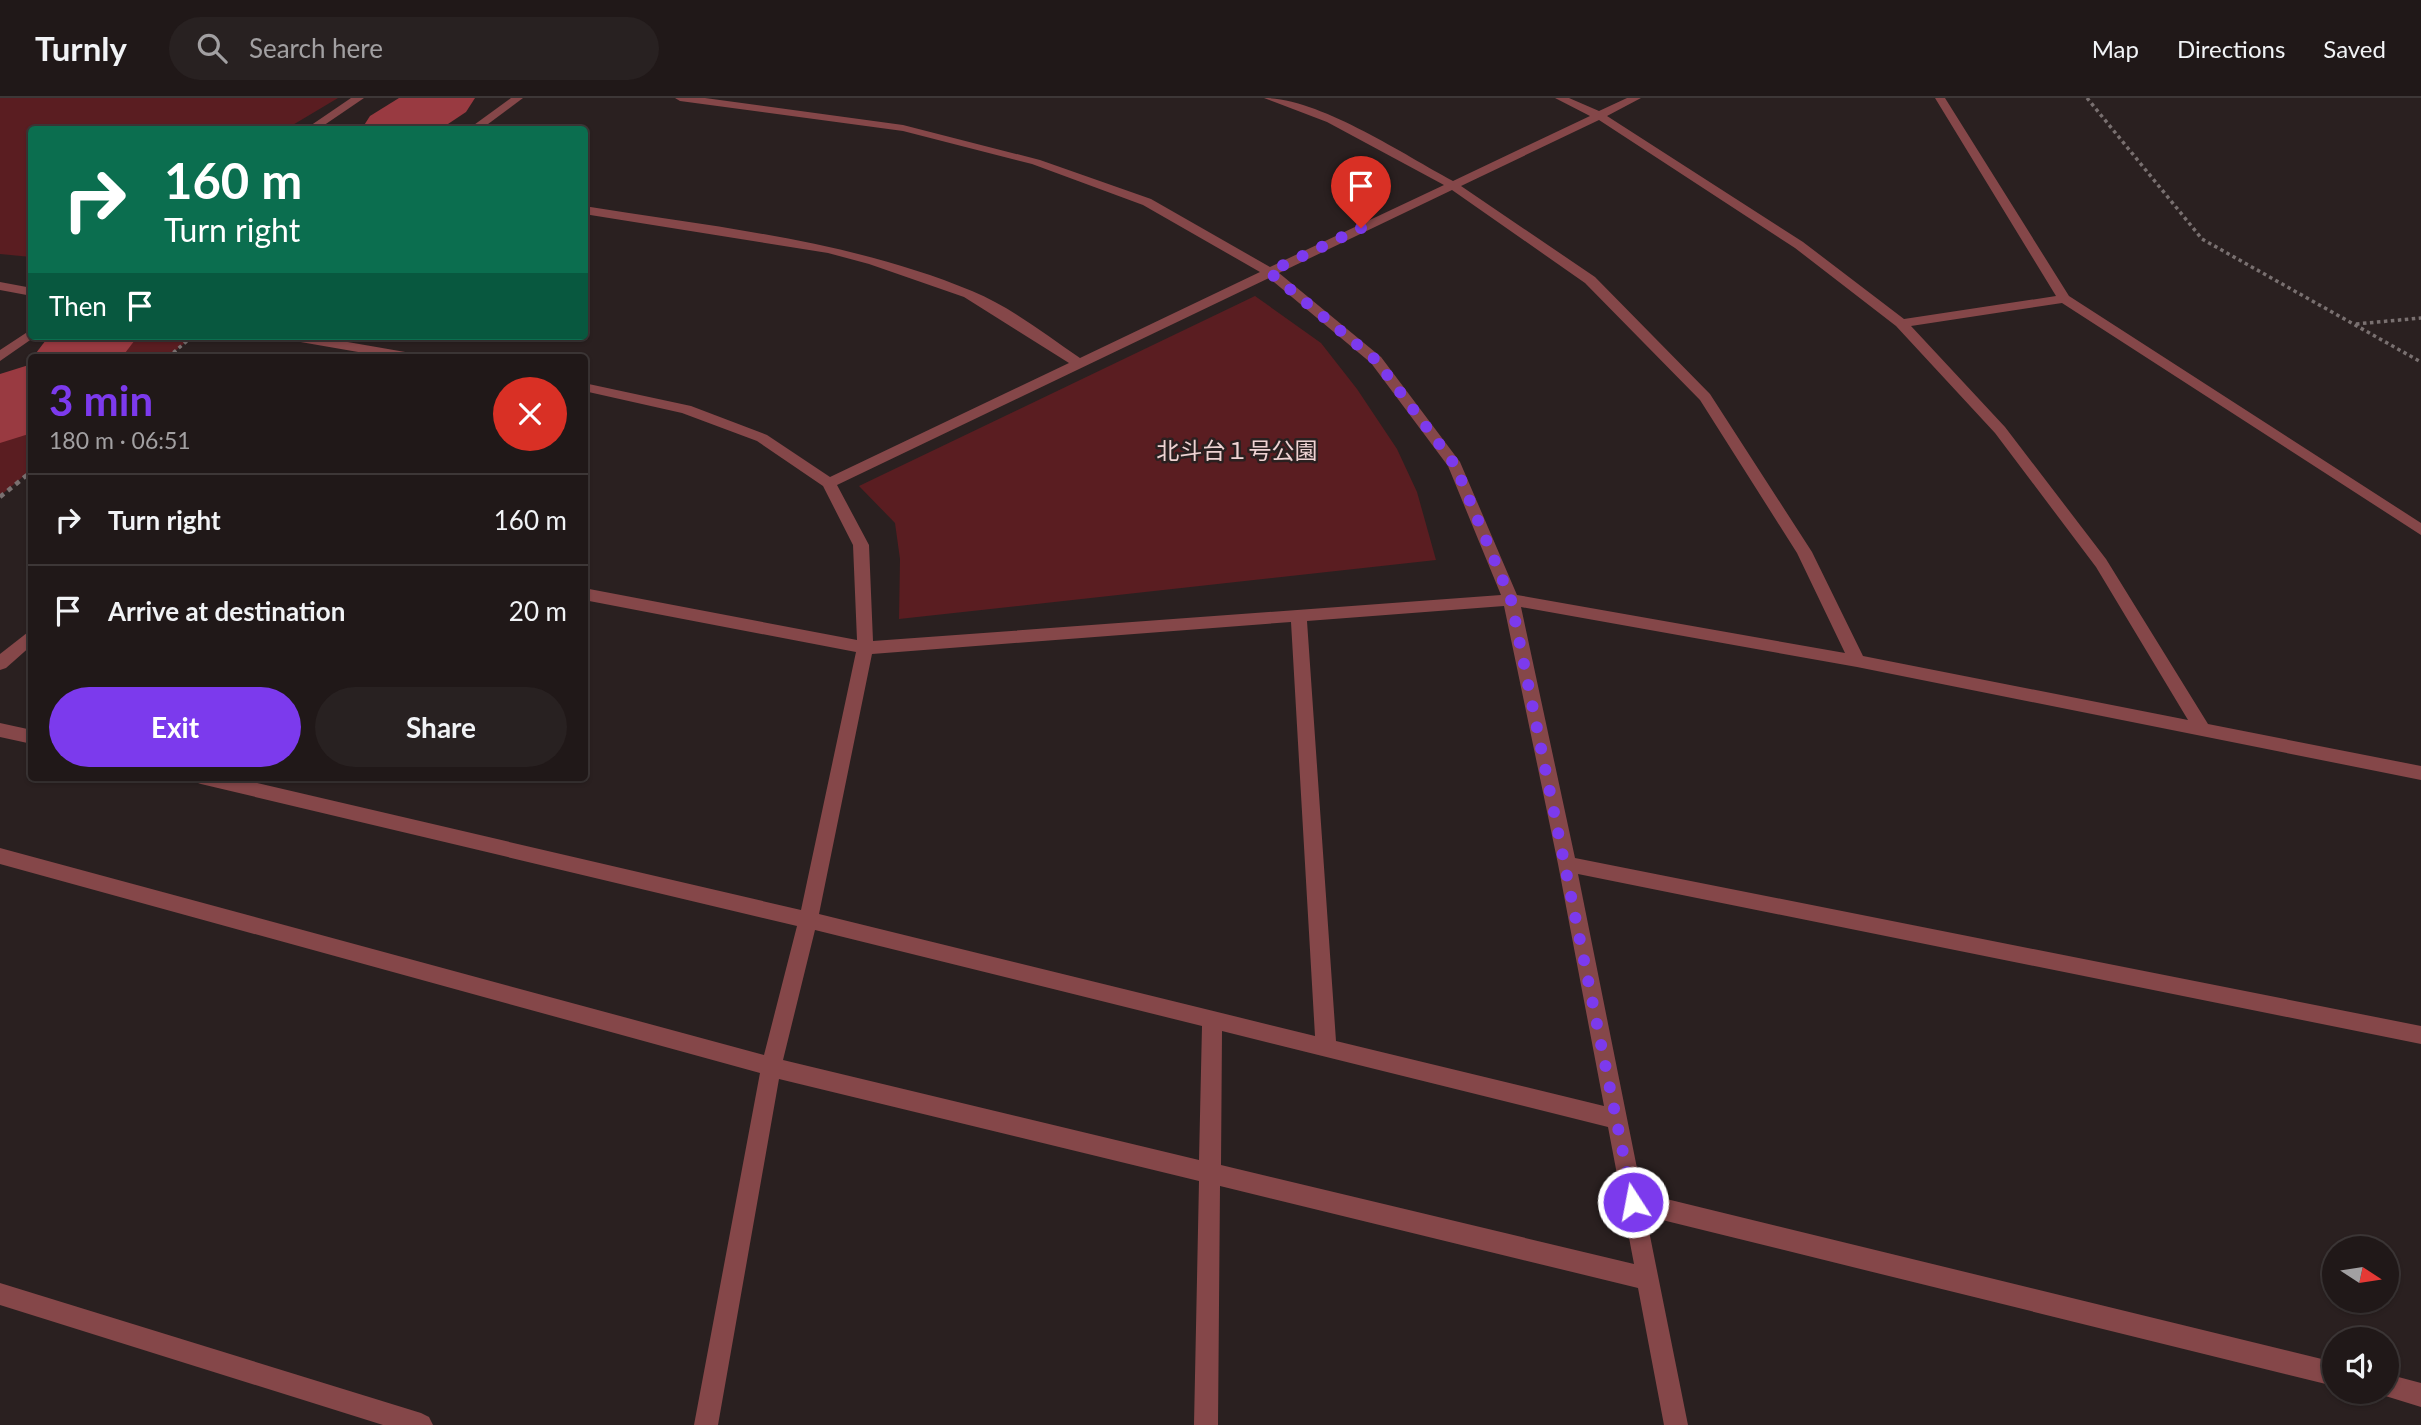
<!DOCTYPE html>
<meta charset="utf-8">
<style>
:root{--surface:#201818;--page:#282121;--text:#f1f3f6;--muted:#a2a0a2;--line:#3d3737;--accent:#7c3aed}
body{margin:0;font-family:Lato,"Noto Sans JP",sans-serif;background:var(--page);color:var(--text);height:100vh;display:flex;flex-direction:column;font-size:26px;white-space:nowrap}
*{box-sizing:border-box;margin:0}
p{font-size:23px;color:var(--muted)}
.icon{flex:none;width:38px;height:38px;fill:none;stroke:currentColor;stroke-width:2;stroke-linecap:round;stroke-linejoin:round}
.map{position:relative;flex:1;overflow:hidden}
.panel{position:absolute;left:28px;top:256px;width:560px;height:427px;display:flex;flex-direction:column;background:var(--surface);border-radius:7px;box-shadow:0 2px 5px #0004,0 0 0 2px var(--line)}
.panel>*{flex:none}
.hud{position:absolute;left:28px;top:28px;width:560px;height:214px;border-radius:7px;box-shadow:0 2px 5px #0004,0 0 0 2px var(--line);background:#0b6e4f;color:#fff;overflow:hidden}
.needle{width:46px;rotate:102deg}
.controls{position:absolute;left:2322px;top:1138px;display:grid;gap:14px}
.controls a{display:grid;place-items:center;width:77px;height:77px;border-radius:50%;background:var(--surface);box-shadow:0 2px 5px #0004,0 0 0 2px var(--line);font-size:35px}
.pin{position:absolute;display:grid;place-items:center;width:60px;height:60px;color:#fff;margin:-72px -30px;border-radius:50% 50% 50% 0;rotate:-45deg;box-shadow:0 0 7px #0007}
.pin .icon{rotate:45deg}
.me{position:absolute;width:77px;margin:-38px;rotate:349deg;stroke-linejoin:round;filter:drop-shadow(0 0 5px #0008)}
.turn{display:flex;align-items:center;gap:24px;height:147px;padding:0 21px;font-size:32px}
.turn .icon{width:91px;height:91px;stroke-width:2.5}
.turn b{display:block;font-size:49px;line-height:60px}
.then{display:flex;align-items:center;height:66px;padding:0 21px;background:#0003;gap:14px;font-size:26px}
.round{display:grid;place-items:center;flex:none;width:74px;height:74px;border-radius:37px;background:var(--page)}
.head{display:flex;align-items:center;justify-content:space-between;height:119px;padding:0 21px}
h1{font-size:42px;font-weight:700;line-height:52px;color:var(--accent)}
.primary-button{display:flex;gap:14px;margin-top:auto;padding:14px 21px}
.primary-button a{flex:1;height:80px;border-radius:42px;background:var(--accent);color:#fff;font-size:28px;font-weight:700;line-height:80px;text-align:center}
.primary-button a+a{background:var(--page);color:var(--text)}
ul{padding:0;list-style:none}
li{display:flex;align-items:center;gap:21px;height:91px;padding:0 21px;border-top:2px solid var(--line)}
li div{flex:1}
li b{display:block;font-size:26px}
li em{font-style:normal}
header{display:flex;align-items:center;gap:42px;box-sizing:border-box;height:98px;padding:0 35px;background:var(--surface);border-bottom:2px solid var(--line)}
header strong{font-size:33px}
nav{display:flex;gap:38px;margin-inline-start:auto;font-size:24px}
.search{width:490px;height:63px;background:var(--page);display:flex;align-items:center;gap:18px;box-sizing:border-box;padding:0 24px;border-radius:38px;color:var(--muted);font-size:26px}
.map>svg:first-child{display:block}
</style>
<header>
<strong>Turnly</strong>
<div class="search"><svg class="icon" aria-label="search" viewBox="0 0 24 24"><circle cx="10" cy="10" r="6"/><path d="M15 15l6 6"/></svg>Search here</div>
<nav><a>Map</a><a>Directions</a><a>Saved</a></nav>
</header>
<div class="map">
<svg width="2421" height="1327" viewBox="0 0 2421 1327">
<rect width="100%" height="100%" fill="#2a2020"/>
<!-- green -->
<g fill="#5a1d21">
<polygon points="0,0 338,0 286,31 32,32 31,159 0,156"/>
<polygon points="1255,198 1321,245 1357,291 1397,351 1417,394 1436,462 899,521 900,461 895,425 859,388"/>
<polygon points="115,238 193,238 168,259 89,259"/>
<polygon points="31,305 31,372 0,398 0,330"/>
</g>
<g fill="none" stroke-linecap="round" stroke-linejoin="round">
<!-- river -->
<g fill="#993a41" fill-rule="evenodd">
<polygon points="399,0 475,0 466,14 439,32 361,32 370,18"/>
<polygon points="49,238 138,238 122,259 33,259"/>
<polygon points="32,266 32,335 0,345 0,276"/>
</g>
<!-- path-far1 -->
<g stroke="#797070" stroke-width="3.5" stroke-dasharray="3.5 3.5" stroke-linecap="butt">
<polyline points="2087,0 2202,141 2421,264"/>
<polyline points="2356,226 2421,220"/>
<polyline points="168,259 193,238"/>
</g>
<!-- path -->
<polyline stroke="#797070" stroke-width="4.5" stroke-dasharray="5 5" stroke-linecap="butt" points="0,399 32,373"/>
<!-- minor -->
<g fill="#854749" fill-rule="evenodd">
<polygon points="351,0 364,0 317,32 304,32"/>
<polygon points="511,0 523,0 480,32 467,32"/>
<path d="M675,0H705L903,27L1040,62L1151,101L1270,169L1444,87L1327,24L1264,0C1319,0 1403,56 1453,83L1590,18L1555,0H1569L1599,13L1627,0H1641L1607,18L1803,144L1904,221L2056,198L1935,0H1945L2069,198L2421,425V437L2062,205L1911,228L2005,329L2106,461L2208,626L2421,668V682L1857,569L1521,509L1575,760L2421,928V946L1578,776L1642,1095L2334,1264V1288L1646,1118L1688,1327H1664L1638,1190L1220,1088L1218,1327H1194L1199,1083L779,981L718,1327H694L760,975L0,766V750L764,957L797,828L201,686L195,684L192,679H231L801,812L856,554L584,502V490L857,542L853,447L823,388L757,343L682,315L584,293V285L691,308L767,337L830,379L1069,265L964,199L869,166L828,155L584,116V108C715,129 849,142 972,193C1011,209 1046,237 1080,260L1260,174L1143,107L1032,66L903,33L680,3ZM1599,22L1795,150L1896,228L1995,335L2096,469L2188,622L1863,558L1812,454L1710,296L1595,179L1461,88ZM1452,92L1585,185L1700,302L1797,455L1845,555L1517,497L1460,364L1381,259L1279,175ZM1269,180L1371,265L1448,368L1501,497L873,543L869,447L837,387ZM1504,508L1558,766L1604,1008L1336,943L1307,523ZM1291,524L1315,938L819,816L872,556ZM815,832L1202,928L1199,1062L783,962ZM1222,933L1608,1029L1634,1166L1221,1067Z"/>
<polygon points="0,184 32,190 32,198 0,192"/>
<polygon points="32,231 32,238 36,238 0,263 0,252"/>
<polygon points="282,238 313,238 411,255 418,259 387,259 289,242"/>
<polygon points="32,531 32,547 6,570 0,572 0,556"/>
<polygon points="0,625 32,632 32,646 0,639"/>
<polygon points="0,1185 421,1315 429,1319 433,1327 383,1327 0,1207"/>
<polygon points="2387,1276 2421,1285 2421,1309 2379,1296 2377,1293 2387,1293"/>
</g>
</g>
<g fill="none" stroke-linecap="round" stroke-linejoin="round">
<!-- route -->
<polyline stroke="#7c3aed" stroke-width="12" stroke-dasharray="0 21.6" points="1361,130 1269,174 1376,262 1455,367 1511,502 1633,1104"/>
</g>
<g text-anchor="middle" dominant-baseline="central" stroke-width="5" stroke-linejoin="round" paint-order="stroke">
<!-- park labels -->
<g font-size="23" fill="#efd3d3" stroke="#2a2020">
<text x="1237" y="352">北斗台１号公園</text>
</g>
</g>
</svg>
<div class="controls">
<a><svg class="needle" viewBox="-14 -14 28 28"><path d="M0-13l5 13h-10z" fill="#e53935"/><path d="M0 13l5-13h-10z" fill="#a2a0a2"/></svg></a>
<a><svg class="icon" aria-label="sound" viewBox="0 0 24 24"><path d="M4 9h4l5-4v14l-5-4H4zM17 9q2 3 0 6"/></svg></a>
</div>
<div class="pin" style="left:1361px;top:130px;background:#d93025"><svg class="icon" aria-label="arrive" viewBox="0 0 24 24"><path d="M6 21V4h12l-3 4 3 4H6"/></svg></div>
<svg class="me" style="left:1633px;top:1104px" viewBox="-20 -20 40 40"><circle r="17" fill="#7c3aed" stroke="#fff" stroke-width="3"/><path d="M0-11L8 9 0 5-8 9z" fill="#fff"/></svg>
<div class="hud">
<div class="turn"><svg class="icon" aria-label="right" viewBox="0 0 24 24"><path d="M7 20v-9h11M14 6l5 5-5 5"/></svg><div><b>160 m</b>Turn right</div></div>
<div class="then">Then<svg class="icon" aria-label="arrive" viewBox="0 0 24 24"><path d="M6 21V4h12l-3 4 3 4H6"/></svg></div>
</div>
<section class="panel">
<div class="head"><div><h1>3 min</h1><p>180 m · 06:51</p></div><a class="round" style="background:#d93025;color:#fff"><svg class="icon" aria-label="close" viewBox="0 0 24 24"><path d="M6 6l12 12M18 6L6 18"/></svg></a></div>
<ul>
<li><svg class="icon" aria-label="right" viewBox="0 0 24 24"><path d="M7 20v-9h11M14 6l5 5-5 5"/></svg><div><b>Turn right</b></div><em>160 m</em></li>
<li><svg class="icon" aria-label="arrive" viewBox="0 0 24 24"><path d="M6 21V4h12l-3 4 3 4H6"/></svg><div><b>Arrive at destination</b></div><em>20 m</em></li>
</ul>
<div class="primary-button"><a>Exit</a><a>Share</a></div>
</section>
</div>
